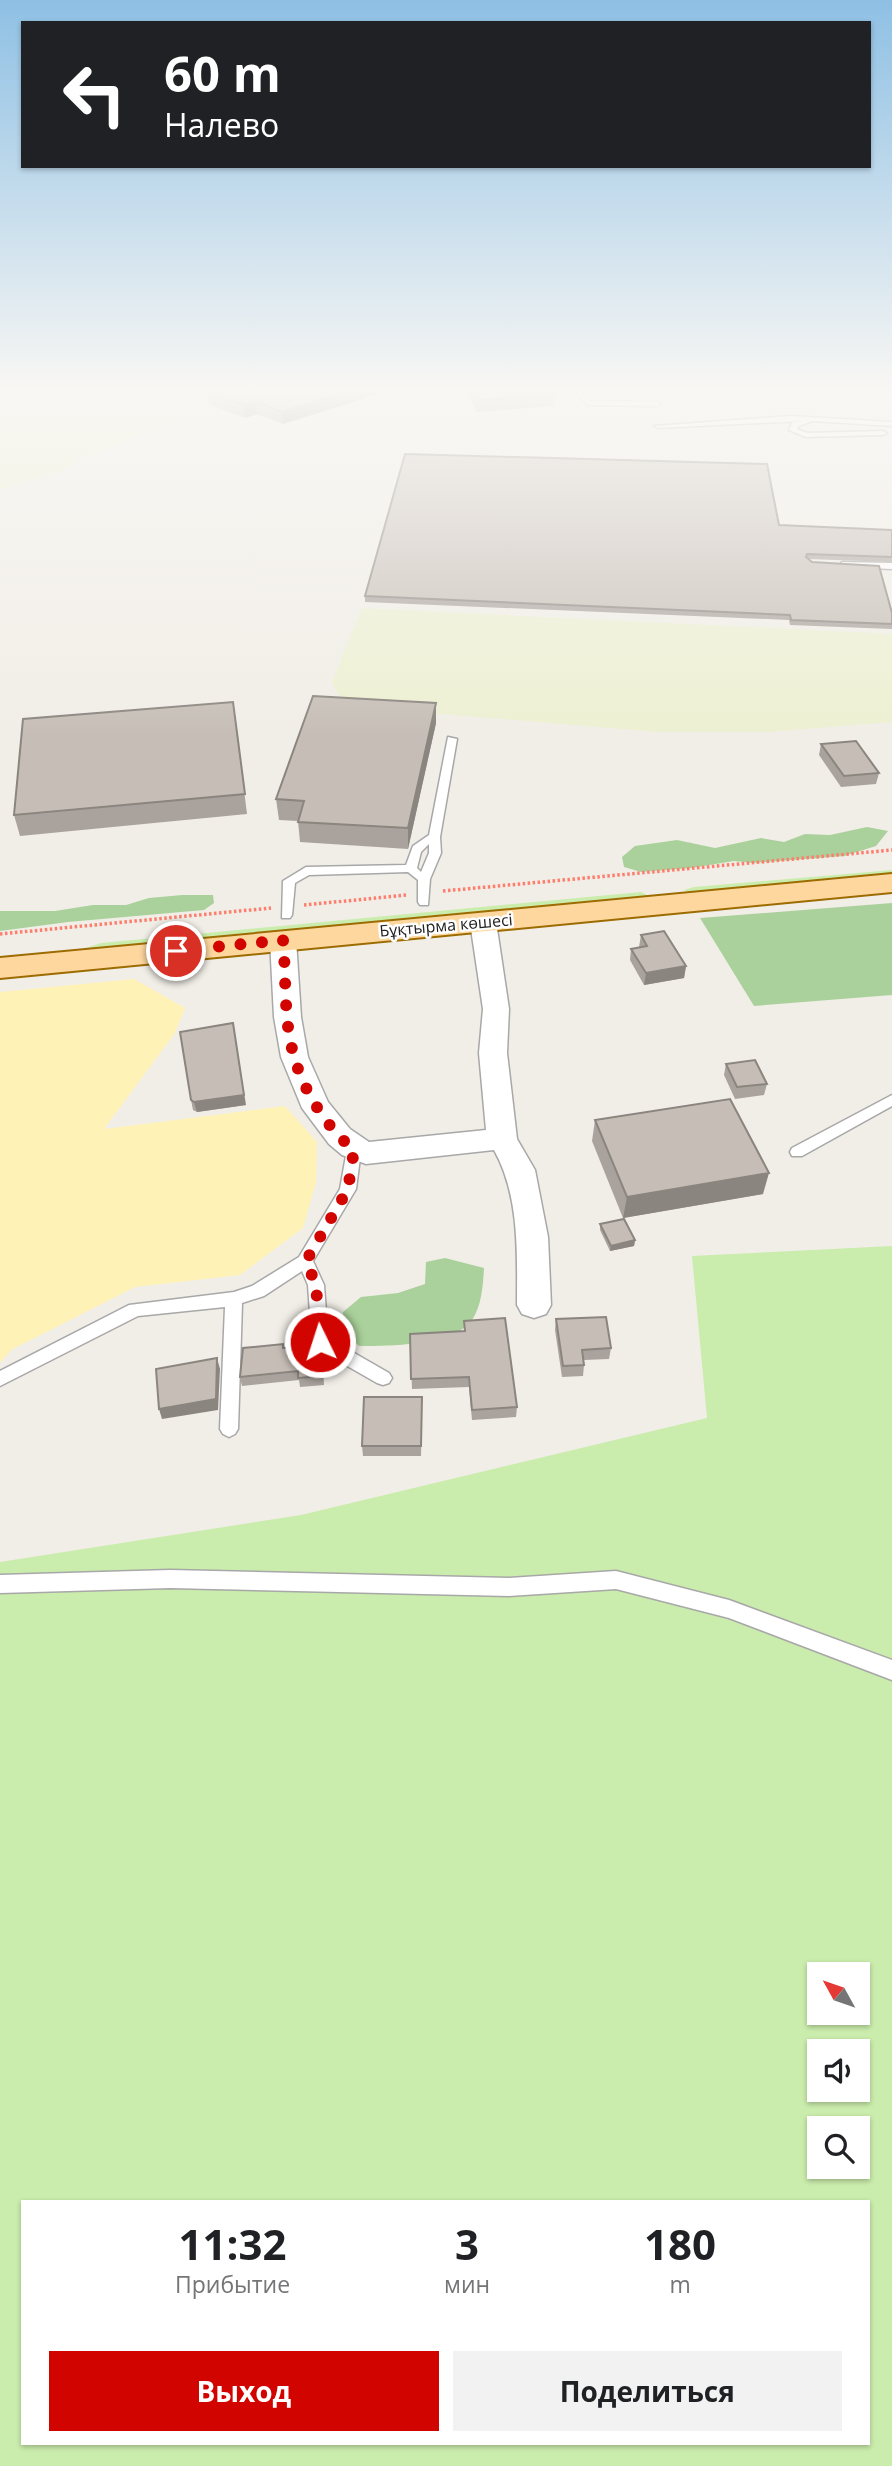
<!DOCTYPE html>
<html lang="ru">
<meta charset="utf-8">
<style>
:root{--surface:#fff;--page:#f2f2f2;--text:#202124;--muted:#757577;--accent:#d10400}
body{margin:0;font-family:"Open Sans",sans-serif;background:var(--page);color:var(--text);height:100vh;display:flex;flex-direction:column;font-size:26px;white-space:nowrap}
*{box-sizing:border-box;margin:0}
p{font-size:23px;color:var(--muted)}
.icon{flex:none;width:38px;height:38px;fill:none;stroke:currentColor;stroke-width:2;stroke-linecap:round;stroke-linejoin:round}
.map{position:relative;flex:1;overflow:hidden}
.panel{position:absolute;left:21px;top:2200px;width:849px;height:245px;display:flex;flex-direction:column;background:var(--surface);border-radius:0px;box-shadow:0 2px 5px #0004}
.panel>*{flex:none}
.banner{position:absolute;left:21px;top:21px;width:850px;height:147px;border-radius:0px;box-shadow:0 2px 5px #0004;background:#202124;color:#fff;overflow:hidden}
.needle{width:46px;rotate:310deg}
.controls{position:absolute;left:807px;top:1962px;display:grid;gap:14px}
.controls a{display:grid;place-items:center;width:63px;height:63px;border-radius:0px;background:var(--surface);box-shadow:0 2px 5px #0004;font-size:35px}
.pin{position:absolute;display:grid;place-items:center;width:60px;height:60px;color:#fff;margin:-30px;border:4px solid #fff;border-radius:50%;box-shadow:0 2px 7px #0007}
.me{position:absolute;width:77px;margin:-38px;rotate:356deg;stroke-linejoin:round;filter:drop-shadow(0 0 5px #0008)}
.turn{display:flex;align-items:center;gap:24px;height:147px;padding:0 28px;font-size:32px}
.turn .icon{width:91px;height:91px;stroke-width:2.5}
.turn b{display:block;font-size:49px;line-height:60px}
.eta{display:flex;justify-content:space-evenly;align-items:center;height:119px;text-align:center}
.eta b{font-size:42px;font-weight:700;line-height:49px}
.primary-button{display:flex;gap:14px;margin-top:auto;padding:14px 28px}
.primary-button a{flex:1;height:80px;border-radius:0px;background:var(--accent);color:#fff;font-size:28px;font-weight:700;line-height:80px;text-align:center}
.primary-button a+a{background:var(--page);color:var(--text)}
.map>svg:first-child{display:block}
</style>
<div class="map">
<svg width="892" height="2466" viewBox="0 0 892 2466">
<rect width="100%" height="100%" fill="#f1eee7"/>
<!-- farmland -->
<g fill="#edf0d2">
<polygon points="0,392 160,392 212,408 85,457 58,472 0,490"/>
<polygon points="585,392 672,392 647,398 594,401"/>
<polygon points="362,608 892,634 892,722 770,732 657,732 344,706 332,682"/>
</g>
<!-- grass -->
<g fill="#caecac" fill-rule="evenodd">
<polygon points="892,870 892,877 691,893 684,890 694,887"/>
<polygon points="641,892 649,896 88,950 86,948 101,943"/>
<path d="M892,1246V2466H0V1562L301,1515L707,1418L692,1256ZM819,1974H858V2012H819ZM819,2051H858V2090H819ZM819,2128H858V2166H819ZM23,2202H868V2443H23Z"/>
</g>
<!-- forest -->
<g fill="#aad19b">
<polygon points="867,827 888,831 876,846 844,856 753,863 734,861 691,868 641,872 624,867 622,857 635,846 677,840 715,848 761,838 784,842 805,834 830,835"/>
<polygon points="182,895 213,895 214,903 204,910 68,922 0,931 0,911 55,911 93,905 126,905 149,898"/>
<polygon points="892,903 892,995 754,1006 700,918"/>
<path d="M445,1258L484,1268C483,1285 482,1305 472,1320C454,1346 387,1346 359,1346L341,1330L343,1312L361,1297L398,1293L425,1284L426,1262Z"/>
</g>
<!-- sand -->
<polygon fill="#fff2b7" points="134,979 185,1008 175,1033 104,1129 285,1106 317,1142 316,1182 303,1228 240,1275 135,1287 11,1350 0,1363 0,992"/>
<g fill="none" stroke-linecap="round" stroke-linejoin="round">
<defs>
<g id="service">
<polygon points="574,392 581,392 590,401 657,402 661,404 657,406 588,405"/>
<polygon points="791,416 892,422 892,426 812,421 799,426 797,429 807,433 883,431 887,433 883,435 806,437 789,430 793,422 802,421 658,428 654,426"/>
<polygon points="842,562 892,563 892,569 845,567 841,564"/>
<path d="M448,737L457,739L440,837L441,853L430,879L428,905H420L418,902V880L408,872L309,875L295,883L292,915L290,918H282L283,881L306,867L406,865L413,846L429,835ZM429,844V853L421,872L417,868L421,852Z"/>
<polygon points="892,1095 892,1106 802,1156 792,1156 790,1152 792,1148"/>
<polygon points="354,1145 361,1150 356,1189 313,1261 324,1285 328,1338 389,1373 392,1378 389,1383 383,1385 377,1383 314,1347 312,1342 308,1285 302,1271 264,1296 242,1303 238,1429 235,1434 229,1437 223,1434 220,1429 225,1307 138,1316 0,1386 0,1371 129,1305 234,1292 252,1286 299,1257 340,1189 347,1150"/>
<polygon points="170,1570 509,1578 616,1571 729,1600 892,1660 892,1680 729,1618 616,1589 509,1596 170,1588 0,1593 0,1575"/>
</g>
<path id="minor" d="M483,914L492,917L496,922L509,1009L507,1053L517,1139L535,1170L548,1237L551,1305L546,1314L534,1318L522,1314L517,1305C517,1254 520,1196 494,1150L366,1164L342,1155L329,1144L302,1108L281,1057L274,1017L270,940L274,934L283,932L292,934L296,940L301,1017L308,1057L328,1102L350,1129L369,1142L486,1130L479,1053L483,1009L470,922L474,917Z"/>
<polygon id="primary" points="892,874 892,892 0,978 0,958"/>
</defs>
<!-- service casing -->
<use href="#service" stroke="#a8a8a8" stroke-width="3"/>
<!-- minor casing -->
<use href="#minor" stroke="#a8a8a8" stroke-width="3"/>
<!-- primary casing -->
<use href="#primary" stroke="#9d6c00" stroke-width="4"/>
<!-- path -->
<g stroke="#fd7e6d" stroke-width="3.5" stroke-dasharray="2.5 2.5" stroke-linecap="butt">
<polyline points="443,891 892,850"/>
<polyline points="304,905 407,895"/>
<polyline points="0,934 271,908"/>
</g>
<!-- service -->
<use href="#service" fill="#fff" fill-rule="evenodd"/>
<!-- minor -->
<use href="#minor" fill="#fff" fill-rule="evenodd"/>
<!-- primary -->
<use href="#primary" fill="#fed79f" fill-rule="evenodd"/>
</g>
<!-- wall -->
<g fill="#aaa39d">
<polygon points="208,392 384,392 283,424 257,414 245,418 209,404"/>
<polygon points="466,392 553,392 555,395 554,406 477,412"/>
<polygon points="779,525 892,530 892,562 808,559 892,613 892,629 790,625 789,620 365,602 365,596"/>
<polygon points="233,702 247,814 20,836 14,815"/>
<polygon points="436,723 408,849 300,842 298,821 279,820 276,799"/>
<polygon points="821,744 879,773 876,784 841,787 819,755"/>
<polygon points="641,935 686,966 684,978 644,985 630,960 631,949 639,947"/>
<polygon points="726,1064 767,1084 764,1095 735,1099 724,1075"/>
<polygon points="191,1100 246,1105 197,1112 193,1110"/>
<polygon points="595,1120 763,1194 623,1218 592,1141"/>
<polygon points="600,1224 635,1240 634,1246 610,1251 600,1230"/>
<polygon points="556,1319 611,1348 609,1359 584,1360 584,1365 583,1376 562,1377 555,1330"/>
<polygon points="464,1321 517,1407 516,1417 472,1420 469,1387 412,1389 410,1334 464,1331"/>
<polygon points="322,1347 324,1385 300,1387 299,1380 242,1386 240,1377"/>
<polygon points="422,1407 421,1456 363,1456 362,1446"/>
</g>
<!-- shaded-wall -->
<g fill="#8b857f">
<polygon points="345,392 384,392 283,424 282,412"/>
<polygon points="256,401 257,414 245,418 244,405"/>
<polygon points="436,703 436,723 408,849 408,828"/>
<polygon points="686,966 684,978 644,985 646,973"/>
<polygon points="233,1023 246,1105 197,1112 194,1102"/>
<polygon points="769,1173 763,1194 623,1218 627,1197"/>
<polygon points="635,1240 634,1246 610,1251 611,1246"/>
<polygon points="217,1358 220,1369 218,1410 162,1419 159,1409"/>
</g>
<!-- building -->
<g fill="#c6beb6" stroke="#8b857f" stroke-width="2">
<polygon points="209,392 345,392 282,412 256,401 244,405"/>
<polygon points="472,392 553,392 555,395 477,400"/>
<polygon points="405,454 767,464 779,525 892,530 892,557 807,554 806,557 812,562 879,566 892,613 892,624 791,620 790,615 365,596"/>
<polygon points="313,696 436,703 408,828 298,822 304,801 276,799"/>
<polygon points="233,702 245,794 14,815 23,719"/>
<polygon points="856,741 879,773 844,776 821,744"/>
<polygon points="664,931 686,966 646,973 631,949 647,946 641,935"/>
<polygon points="233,1023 244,1095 194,1102 191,1100 180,1032"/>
<polygon points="755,1060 767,1084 737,1087 726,1064"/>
<polygon points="730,1099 769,1173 627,1197 595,1120"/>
<polygon points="624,1219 635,1240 611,1246 600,1224"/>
<polygon points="606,1317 611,1348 582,1350 584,1365 563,1366 556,1319"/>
<polygon points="505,1318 517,1407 472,1410 469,1377 411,1379 410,1334 465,1331 464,1321"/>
<polygon points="283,1344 283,1348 320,1345 322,1347 323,1376 298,1378 298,1371 240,1377 243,1348"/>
<polygon points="217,1358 216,1399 159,1409 156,1369"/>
<polygon points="364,1397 422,1397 421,1446 362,1446"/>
</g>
<!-- sky -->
<linearGradient id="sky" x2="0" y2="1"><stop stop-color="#8ec0e4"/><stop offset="0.53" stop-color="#f9f7f4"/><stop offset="1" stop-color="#f9f7f4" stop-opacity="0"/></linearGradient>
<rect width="892" height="737" fill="url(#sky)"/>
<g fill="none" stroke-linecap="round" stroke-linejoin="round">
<!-- route -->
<path stroke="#d10400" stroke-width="12" stroke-dasharray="0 21.6" d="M176,951L283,940C286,972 284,1014 291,1044C299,1084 323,1124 354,1150L348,1189L306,1261L316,1285L320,1342"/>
</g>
<g text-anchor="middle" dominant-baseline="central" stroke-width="5" stroke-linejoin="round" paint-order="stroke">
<!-- far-street labels -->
<g font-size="16" fill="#212121" stroke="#fff">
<text transform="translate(446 925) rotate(-5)">Бұқтырма көшесі</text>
</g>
</g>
</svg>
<div class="controls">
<a><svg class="needle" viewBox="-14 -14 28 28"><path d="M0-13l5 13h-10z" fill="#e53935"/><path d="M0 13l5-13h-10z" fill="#757577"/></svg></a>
<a><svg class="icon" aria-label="sound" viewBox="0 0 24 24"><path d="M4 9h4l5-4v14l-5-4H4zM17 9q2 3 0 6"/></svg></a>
<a><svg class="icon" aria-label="search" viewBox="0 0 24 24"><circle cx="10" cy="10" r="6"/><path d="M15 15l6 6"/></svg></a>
</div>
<div class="pin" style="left:176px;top:951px;background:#d93025"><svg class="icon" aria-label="arrive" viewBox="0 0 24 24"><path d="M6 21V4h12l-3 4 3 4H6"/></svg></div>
<svg class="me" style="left:320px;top:1342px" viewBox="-20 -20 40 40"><circle r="17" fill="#d10400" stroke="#fff" stroke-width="3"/><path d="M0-11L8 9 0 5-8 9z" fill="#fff"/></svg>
<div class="banner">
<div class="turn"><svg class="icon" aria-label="left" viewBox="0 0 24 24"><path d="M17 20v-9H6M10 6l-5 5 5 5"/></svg><div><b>60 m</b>Налево</div></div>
</div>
<section class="panel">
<div class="eta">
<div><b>11:32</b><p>Прибытие</p></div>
<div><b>3</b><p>мин</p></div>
<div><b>180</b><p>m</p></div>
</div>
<div class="primary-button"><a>Выход</a><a>Поделиться</a></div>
</section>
</div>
